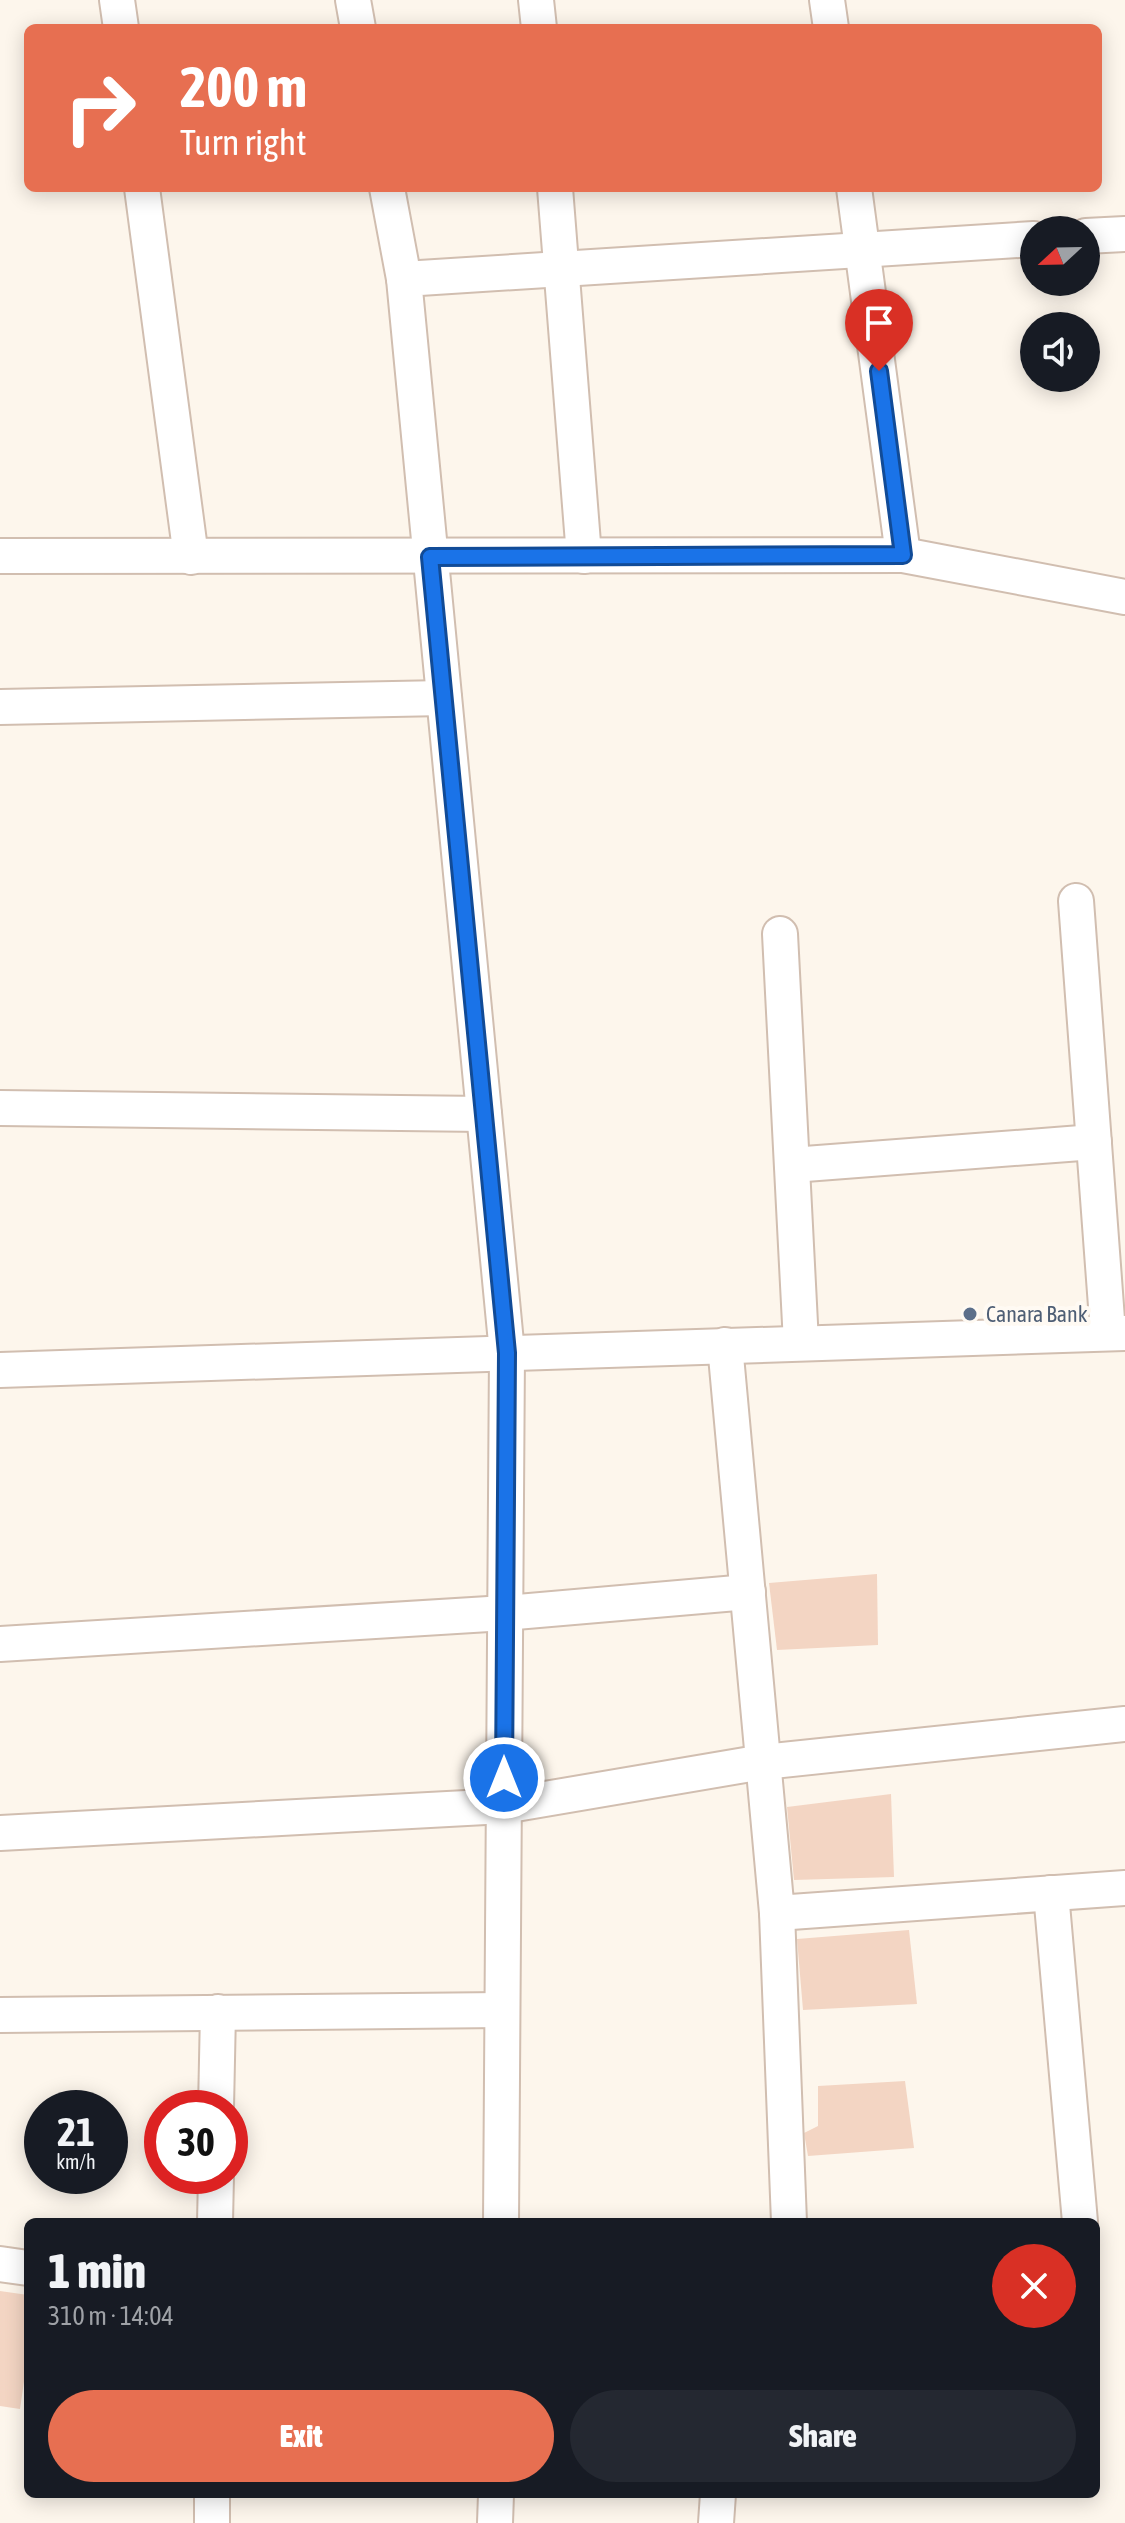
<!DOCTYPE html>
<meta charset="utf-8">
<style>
:root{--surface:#171b24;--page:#242831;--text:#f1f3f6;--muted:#9ea1a6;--accent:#e76f51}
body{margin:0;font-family:"Asap Condensed",sans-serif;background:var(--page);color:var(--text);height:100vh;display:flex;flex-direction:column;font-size:30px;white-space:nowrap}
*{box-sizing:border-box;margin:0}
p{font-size:26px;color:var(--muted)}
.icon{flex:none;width:44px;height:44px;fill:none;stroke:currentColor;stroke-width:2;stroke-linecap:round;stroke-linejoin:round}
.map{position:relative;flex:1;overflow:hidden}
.drawer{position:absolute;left:24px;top:2218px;width:1076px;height:280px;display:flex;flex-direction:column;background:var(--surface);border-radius:12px;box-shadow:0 4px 20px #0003}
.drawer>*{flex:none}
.top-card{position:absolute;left:24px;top:24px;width:1078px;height:168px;border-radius:12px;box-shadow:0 4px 20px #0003;background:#e76f51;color:#fff;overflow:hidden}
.needle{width:52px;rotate:248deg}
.controls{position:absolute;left:1020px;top:216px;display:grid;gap:16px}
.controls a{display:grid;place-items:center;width:80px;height:80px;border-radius:50%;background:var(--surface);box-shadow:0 4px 20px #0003;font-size:40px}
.speed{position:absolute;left:24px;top:2090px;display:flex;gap:16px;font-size:40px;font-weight:700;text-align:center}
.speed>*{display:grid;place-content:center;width:104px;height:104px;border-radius:50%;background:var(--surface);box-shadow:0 4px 20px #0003;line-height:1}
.speed small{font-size:20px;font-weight:400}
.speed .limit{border:12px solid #d22;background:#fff;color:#111}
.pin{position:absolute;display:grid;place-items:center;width:68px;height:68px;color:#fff;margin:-82px -34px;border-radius:50% 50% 50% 0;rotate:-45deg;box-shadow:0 0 8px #0007}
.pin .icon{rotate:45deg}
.me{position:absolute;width:88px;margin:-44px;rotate:0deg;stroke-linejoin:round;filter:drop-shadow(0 0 6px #0008)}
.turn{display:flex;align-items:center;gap:28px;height:168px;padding:0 24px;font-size:36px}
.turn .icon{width:104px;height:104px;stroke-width:2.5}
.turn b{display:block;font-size:56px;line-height:68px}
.round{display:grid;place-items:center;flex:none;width:84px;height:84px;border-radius:42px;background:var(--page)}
.headline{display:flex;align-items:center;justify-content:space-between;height:136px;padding:0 24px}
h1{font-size:48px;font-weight:800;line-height:60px}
.primary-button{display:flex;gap:16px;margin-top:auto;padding:16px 24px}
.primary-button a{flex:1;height:92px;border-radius:48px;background:var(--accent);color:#fff;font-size:32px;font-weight:800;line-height:92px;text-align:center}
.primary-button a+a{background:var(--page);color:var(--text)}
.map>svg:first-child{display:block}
</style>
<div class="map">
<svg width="1125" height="2523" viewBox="0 0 1125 2523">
<rect width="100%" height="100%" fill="#fdf6ec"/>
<!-- building -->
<g fill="#f3d5c3">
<polygon points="877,1574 878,1645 777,1650 769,1583"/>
<polygon points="891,1794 894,1877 794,1880 787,1807"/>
<polygon points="909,1930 917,2004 803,2010 797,1939"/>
<polygon points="905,2081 914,2148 808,2156 804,2133 818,2126 818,2086"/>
<polygon points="0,2291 28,2295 28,2354 20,2409 0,2406"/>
</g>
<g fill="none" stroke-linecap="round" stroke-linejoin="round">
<defs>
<g id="street">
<polyline points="117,0 121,28"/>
<polyline points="353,0 358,28"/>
<polyline points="536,0 539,28"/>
<polyline points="827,0 831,28"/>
<polyline points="142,188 191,557"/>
<polyline points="387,188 404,279"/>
<polyline points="555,188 584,556"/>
<polyline points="1086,236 1125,234"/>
<polyline points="903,555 1125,597"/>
<polyline points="0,556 903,555 854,188"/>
<polyline points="0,707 444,698"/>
<polyline points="1076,901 1108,1333"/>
<polyline points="780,934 801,1343"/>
<polyline points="0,1108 484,1114"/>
<polyline points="792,1165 1094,1142"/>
<polyline points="725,1345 777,1913 1125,1888"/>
<polyline points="0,1370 1125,1333"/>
<polyline points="0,1644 505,1613 748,1592"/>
<polyline points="0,1833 504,1806 763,1762 1125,1724"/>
<polyline points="1051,1893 1080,2222"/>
<polyline points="777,1913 789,2222"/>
<polyline points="0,2015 502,2010"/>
<polyline points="216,2108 218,2012"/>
<polyline points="215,2222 216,2176"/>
<polyline points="501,2222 507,1353 404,279 1034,239"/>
<polyline points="0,2264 28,2268"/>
<polyline points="212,2523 212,2494"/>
<polyline points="495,2523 496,2494"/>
<polyline points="716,2523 718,2494"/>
</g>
</defs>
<!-- street casing -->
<use href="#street" stroke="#d1beb0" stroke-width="38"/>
<!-- street -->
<use href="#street" stroke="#fff" stroke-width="34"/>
</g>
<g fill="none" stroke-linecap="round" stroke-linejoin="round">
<defs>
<polyline id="route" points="504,1778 507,1353 430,557 903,555 879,371"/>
</defs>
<!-- route casing -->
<use href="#route" stroke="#114b97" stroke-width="20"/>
<!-- route -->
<use href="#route" stroke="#1a73e8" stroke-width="14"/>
</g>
<!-- markers -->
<circle fill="#5c6f8a" stroke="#fffaf3" stroke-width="3" cx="970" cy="1314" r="8"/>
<g text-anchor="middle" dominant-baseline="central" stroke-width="8" stroke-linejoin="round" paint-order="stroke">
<!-- service labels -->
<g font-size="22" fill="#4e5e75" stroke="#fffaf3" text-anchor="start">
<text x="986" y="1314">Canara Bank</text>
</g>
</g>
</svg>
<div class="controls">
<a><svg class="needle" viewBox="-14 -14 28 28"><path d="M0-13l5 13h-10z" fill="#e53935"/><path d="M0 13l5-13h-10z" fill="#9ea1a6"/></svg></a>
<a><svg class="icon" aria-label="sound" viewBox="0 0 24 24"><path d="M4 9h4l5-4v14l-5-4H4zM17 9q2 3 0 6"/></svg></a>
</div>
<div class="speed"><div>21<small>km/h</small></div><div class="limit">30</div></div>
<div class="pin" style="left:879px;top:371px;background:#d93025"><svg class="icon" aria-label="arrive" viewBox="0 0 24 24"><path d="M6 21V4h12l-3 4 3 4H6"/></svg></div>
<svg class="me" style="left:504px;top:1778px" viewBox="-20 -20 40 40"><circle r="17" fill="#1a73e8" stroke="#fff" stroke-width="3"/><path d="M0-11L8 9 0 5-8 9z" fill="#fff"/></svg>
<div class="top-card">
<div class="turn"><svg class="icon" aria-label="right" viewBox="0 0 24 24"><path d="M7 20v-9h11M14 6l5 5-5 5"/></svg><div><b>200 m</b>Turn right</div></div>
</div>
<section class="drawer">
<div class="headline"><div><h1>1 min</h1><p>310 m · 14:04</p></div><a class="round" style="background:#d93025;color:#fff"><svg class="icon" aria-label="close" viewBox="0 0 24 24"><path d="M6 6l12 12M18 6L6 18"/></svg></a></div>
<div class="primary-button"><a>Exit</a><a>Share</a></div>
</section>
</div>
